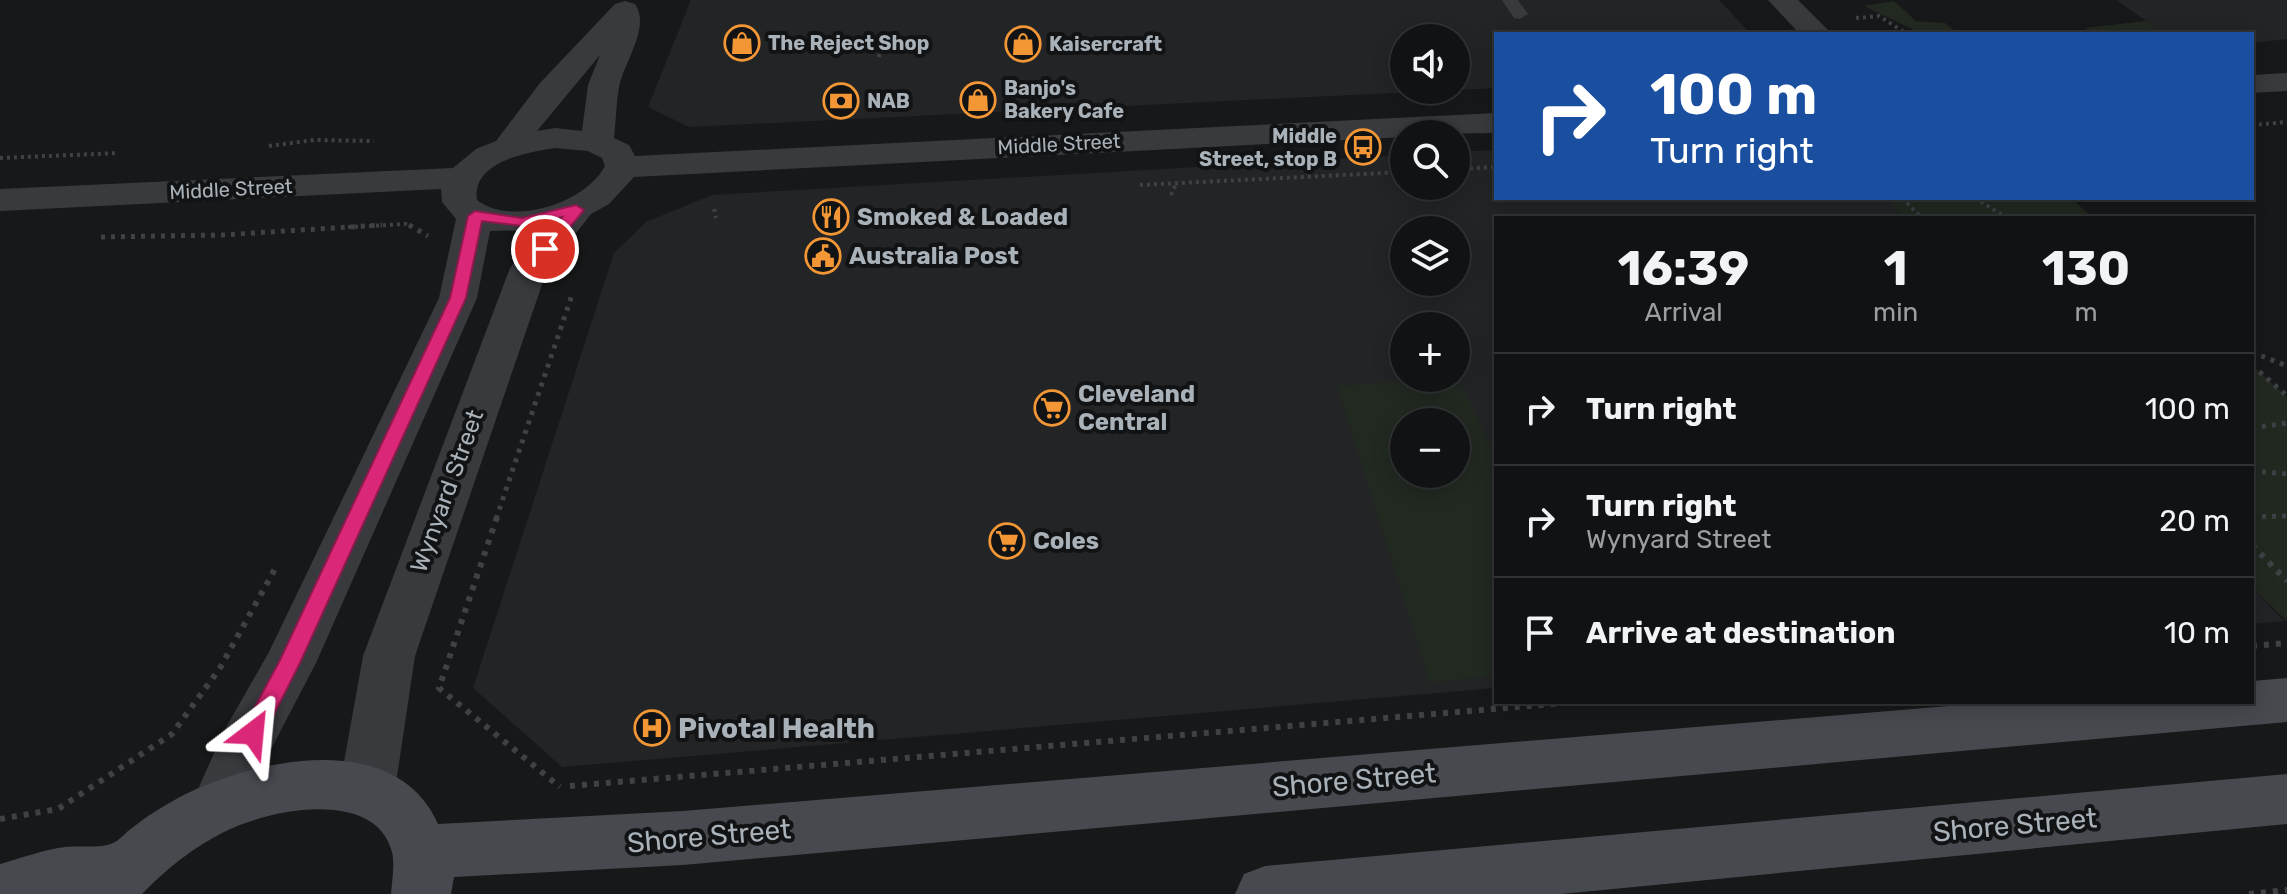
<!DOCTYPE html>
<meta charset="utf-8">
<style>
:root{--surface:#111213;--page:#1e2021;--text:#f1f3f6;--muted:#9c9ea0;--line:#303233}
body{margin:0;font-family:Rubik,sans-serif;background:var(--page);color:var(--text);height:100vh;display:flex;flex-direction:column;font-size:30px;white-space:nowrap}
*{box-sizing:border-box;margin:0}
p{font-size:26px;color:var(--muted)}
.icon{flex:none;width:44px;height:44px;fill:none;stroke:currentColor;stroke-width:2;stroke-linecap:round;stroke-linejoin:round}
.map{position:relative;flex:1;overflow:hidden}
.sheet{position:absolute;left:1494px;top:216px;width:760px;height:488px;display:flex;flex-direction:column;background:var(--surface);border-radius:0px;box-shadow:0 4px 20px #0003,0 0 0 2px var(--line)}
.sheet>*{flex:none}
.top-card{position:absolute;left:1494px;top:32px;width:760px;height:168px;border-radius:0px;box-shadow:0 4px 20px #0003,0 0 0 2px var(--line);background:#1a4fa0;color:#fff;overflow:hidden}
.controls{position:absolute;left:1390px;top:24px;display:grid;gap:16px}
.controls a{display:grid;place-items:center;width:80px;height:80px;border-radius:50%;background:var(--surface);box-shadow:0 4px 20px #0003,0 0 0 2px var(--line);font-size:40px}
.pin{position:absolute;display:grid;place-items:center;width:68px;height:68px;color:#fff;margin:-34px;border:4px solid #fff;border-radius:50%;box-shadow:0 2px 8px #0007}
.me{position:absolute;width:88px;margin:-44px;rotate:29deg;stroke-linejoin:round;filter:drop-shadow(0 0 6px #0008)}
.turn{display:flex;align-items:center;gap:28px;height:168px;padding:0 24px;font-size:36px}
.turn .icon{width:104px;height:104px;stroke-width:2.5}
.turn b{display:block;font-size:56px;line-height:68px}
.eta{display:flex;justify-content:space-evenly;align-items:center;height:136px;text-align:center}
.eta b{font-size:48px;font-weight:700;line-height:56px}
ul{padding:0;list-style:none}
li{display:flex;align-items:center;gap:24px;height:112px;padding:0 24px;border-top:2px solid var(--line)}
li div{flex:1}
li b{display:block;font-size:30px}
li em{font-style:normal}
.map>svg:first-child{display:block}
</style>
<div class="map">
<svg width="2287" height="894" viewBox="0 0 2287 894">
<rect width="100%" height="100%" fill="#171819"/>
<!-- built -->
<g fill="#232426" fill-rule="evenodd">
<polygon points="691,0 1719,0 1751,34 1496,34 1496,88 1456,90 1456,38 1404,38 1404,90 1454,90 689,127 648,107"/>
<polygon points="2116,0 2287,0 2287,39 2252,43 2252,34 2165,34"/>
<path d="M1496,150V198H1885L1904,218H1496V688L562,767L473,688L614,253L646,222L712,195L1404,155V186H1456V152ZM1404,230H1456V282H1404ZM1404,326H1456V378H1404ZM1404,422H1456V474H1404Z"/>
<polygon points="2252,588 2284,621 2252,624"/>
</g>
<!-- green -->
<g fill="#212921" fill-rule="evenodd">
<polygon points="1894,1 1916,21 1945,23 1958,34 1914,30 1864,6"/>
<polygon points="2146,21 2165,34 2095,34 2084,28"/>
<polygon points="1885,198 2071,198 2093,218 1904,218"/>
<polygon points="2252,365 2287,397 2287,621 2252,588"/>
<path d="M1458,377L1496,457V676L1430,683L1337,386ZM1404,422H1456V474H1404Z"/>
</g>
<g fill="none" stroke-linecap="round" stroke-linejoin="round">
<!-- path-far2 -->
<g stroke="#3e4145" stroke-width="4" stroke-dasharray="3 4" stroke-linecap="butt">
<polyline points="1856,18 1879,16 1907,34"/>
<polyline points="879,57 880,47"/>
<polyline points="2252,125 2287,122"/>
<polyline points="269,146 314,140 374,141"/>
<polyline points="0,158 119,153"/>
<polyline points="1456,169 1496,167"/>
<polyline points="1140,185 1404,172"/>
<polyline points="1171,195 1176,184"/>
<polyline points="1902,198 1922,218"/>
<polyline points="1975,198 2007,218"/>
<polyline points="714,209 716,218"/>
<polyline points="348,227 406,224 412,227"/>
</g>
<!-- path-far1 -->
<g stroke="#3e4145" stroke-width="5" stroke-dasharray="4 6" stroke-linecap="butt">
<polyline points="409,225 428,236"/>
<polyline points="101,237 223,235 382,225"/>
<polyline points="2252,352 2287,366"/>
<polyline points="2252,365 2287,396"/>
<polyline points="2252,428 2287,423"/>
<polyline points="2252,471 2287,474"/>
<polyline points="2252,517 2287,516"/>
<polyline points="496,519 573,292"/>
</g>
<!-- path -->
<g stroke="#3e4145" stroke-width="6" stroke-dasharray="5 7" stroke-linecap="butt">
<polyline points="497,517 439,688 560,787"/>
<polyline points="2252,545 2287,581"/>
<polyline points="2252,646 2287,643"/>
<polyline points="570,786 1577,702"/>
<polyline points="0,819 58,809 172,734 220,668 275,569"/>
<polyline points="2249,894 2287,890"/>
</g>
<!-- lane -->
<polygon fill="#383a3e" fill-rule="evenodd" points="1502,0 1518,0 1528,14 1520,19 1514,18"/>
<!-- street -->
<g fill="#383a3e" fill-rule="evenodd">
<polygon points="1768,0 1798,0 1832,34 1800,34"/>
<path d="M625,1L635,4C651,27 624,62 619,87C616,104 616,121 614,138L629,145L635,156L1496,113V133L1404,134V137L634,177L609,204L591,214L547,270L415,656L395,790L387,808L367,815L347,808L339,790L363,656L510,268L541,230L490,231L477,298L316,663L268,755L238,825L218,833L198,825L190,807L224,731L269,652L439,298L456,219L442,202L441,189L0,211V189L453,168L476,149L496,141L540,83L615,4ZM600,55L588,85L582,131L555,128L537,131ZM555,148L588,151L602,158L605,166C586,203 512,227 477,200C471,162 528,152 555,148Z"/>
<polygon points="2287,73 2287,91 2252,93 2252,75"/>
</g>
<!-- secondary -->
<g fill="#46494e" fill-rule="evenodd">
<path d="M2287,678V722L683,865L454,877L451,894H391C392,880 395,865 392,852C375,787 266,810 224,832C194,847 166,869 142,894H0V864C21,858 43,850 65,847C79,845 100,849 113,843C120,840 126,832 132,828C147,816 162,807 178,798C253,759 395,727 438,824L683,811L1997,702H2252V681Z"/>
<polygon points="2287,774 2287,824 1561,894 1235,894 1244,874 1265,866"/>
</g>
</g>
<!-- route -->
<polygon fill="#db2777" stroke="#8e194d" stroke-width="2" points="576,205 584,210 550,252 545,253 537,249 562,217 522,226 482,221 466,298 300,663 261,740 253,743 245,740 241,733 280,660 450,298 468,216 475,211 522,218"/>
<!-- icons -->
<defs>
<symbol id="shop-ring" viewBox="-11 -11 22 22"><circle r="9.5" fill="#121314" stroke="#f39736" stroke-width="1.5"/><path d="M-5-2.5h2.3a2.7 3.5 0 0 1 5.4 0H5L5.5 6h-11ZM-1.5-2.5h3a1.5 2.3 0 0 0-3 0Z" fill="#f39736"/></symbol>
<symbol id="bank-ring" viewBox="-11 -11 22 22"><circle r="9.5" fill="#121314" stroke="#f39736" stroke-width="1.5"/><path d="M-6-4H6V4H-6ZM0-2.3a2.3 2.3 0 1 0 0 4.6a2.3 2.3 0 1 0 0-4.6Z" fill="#f39736"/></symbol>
<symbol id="bus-ring" viewBox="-11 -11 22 22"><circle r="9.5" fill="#121314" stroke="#f39736" stroke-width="1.5"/><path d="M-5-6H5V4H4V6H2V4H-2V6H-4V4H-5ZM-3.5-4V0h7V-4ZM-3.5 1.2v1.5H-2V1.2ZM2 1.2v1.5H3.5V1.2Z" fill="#f39736"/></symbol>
<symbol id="restaurant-ring" viewBox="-11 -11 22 22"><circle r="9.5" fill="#121314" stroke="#f39736" stroke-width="1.5"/><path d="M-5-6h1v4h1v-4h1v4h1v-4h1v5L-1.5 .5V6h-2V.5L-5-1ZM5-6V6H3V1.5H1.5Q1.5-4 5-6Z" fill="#f39736"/></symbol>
<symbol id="civic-ring" viewBox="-11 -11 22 22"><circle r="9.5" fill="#121314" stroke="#f39736" stroke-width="1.5"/><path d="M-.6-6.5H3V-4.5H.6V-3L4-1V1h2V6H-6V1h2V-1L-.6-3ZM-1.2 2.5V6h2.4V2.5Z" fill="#f39736"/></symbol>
<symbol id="supermarket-ring" viewBox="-11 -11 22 22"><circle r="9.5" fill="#121314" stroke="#f39736" stroke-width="1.5"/><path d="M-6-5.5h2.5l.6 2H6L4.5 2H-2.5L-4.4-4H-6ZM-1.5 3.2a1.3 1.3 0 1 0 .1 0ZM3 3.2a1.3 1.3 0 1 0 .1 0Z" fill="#f39736"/></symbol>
<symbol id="hospital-ring" viewBox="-11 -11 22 22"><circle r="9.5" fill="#121314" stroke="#f39736" stroke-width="1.5"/><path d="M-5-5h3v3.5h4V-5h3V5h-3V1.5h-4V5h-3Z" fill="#f39736"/></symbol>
</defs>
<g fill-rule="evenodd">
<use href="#shop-ring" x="722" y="23" width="40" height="40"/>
<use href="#shop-ring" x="1003" y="24" width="40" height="40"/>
<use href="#shop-ring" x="958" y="80" width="40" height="40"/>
<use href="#bank-ring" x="821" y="81" width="40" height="40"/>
<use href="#bus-ring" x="1343" y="127" width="40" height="40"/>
<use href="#restaurant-ring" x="811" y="197" width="40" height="40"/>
<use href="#civic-ring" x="803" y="236" width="40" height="40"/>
<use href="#supermarket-ring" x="1032" y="388" width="40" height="40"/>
<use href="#supermarket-ring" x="987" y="521" width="40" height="40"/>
<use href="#hospital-ring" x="632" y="708" width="40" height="40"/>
</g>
<g text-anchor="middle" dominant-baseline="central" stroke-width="8" stroke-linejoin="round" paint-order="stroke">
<!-- far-poi labels -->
<g font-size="20" font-weight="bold" fill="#a9b1b9" stroke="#121314" text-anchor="start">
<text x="768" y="43">The Reject Shop</text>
<text x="1049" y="44">Kaisercraft</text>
<text x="1004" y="88">Banjo's<tspan x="1004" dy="23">Bakery Cafe</tspan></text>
<text x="867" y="101">NAB</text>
<text x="1337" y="136" text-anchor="end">Middle<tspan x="1337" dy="23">Street, stop B</tspan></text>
</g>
<!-- far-street labels -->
<g font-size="20" fill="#a9b1b9" stroke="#121314">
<text transform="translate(1059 144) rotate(-3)">Middle Street</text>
<text transform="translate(231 189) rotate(-3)">Middle Street</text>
</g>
<!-- poi labels -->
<g font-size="24" font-weight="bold" fill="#a9b1b9" stroke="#121314" text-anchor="start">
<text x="857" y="217">Smoked &amp; Loaded</text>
<text x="849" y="256">Australia Post</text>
<text x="1078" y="394">Cleveland<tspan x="1078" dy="28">Central</tspan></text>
<text x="1033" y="541">Coles</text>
</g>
<!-- street labels -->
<g font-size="24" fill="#a9b1b9" stroke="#121314">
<text transform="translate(447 491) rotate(-70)">Wynyard Street</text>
</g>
<!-- near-poi labels -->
<g font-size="28" font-weight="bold" fill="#a9b1b9" stroke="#121314" text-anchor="start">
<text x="678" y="728">Pivotal Health</text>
</g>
<!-- near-street labels -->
<g font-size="28" fill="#a9b1b9" stroke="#121314">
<text transform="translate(1354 780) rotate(-5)">Shore Street</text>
<text transform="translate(2015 825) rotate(-5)">Shore Street</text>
<text transform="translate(709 836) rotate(-5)">Shore Street</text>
</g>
</g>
</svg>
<div class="controls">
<a><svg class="icon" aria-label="sound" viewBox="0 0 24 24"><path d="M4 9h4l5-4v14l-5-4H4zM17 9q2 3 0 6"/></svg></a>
<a><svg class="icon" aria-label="search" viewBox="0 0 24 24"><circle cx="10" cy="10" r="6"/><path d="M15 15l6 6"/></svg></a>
<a><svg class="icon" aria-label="layers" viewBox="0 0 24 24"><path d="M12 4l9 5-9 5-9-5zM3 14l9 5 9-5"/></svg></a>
<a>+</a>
<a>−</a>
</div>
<div class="pin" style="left:545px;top:249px;background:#d93025"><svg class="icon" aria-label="arrive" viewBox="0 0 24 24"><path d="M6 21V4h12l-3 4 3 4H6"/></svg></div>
<svg class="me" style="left:253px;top:733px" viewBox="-20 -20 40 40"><path d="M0-17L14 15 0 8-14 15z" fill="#db2777" stroke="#fff" stroke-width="4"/></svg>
<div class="top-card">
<div class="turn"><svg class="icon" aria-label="right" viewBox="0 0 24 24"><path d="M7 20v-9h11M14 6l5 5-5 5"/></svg><div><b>100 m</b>Turn right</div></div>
</div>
<section class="sheet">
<div class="eta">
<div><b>16:39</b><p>Arrival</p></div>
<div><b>1</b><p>min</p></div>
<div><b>130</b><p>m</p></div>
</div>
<ul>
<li><svg class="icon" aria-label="right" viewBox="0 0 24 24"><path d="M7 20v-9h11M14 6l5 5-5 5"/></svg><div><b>Turn right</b></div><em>100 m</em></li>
<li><svg class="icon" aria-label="right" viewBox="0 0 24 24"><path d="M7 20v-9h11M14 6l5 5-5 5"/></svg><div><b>Turn right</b><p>Wynyard Street</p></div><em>20 m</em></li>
<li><svg class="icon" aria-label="arrive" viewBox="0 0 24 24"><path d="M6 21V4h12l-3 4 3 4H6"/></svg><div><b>Arrive at destination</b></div><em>10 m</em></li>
</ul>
</section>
</div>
